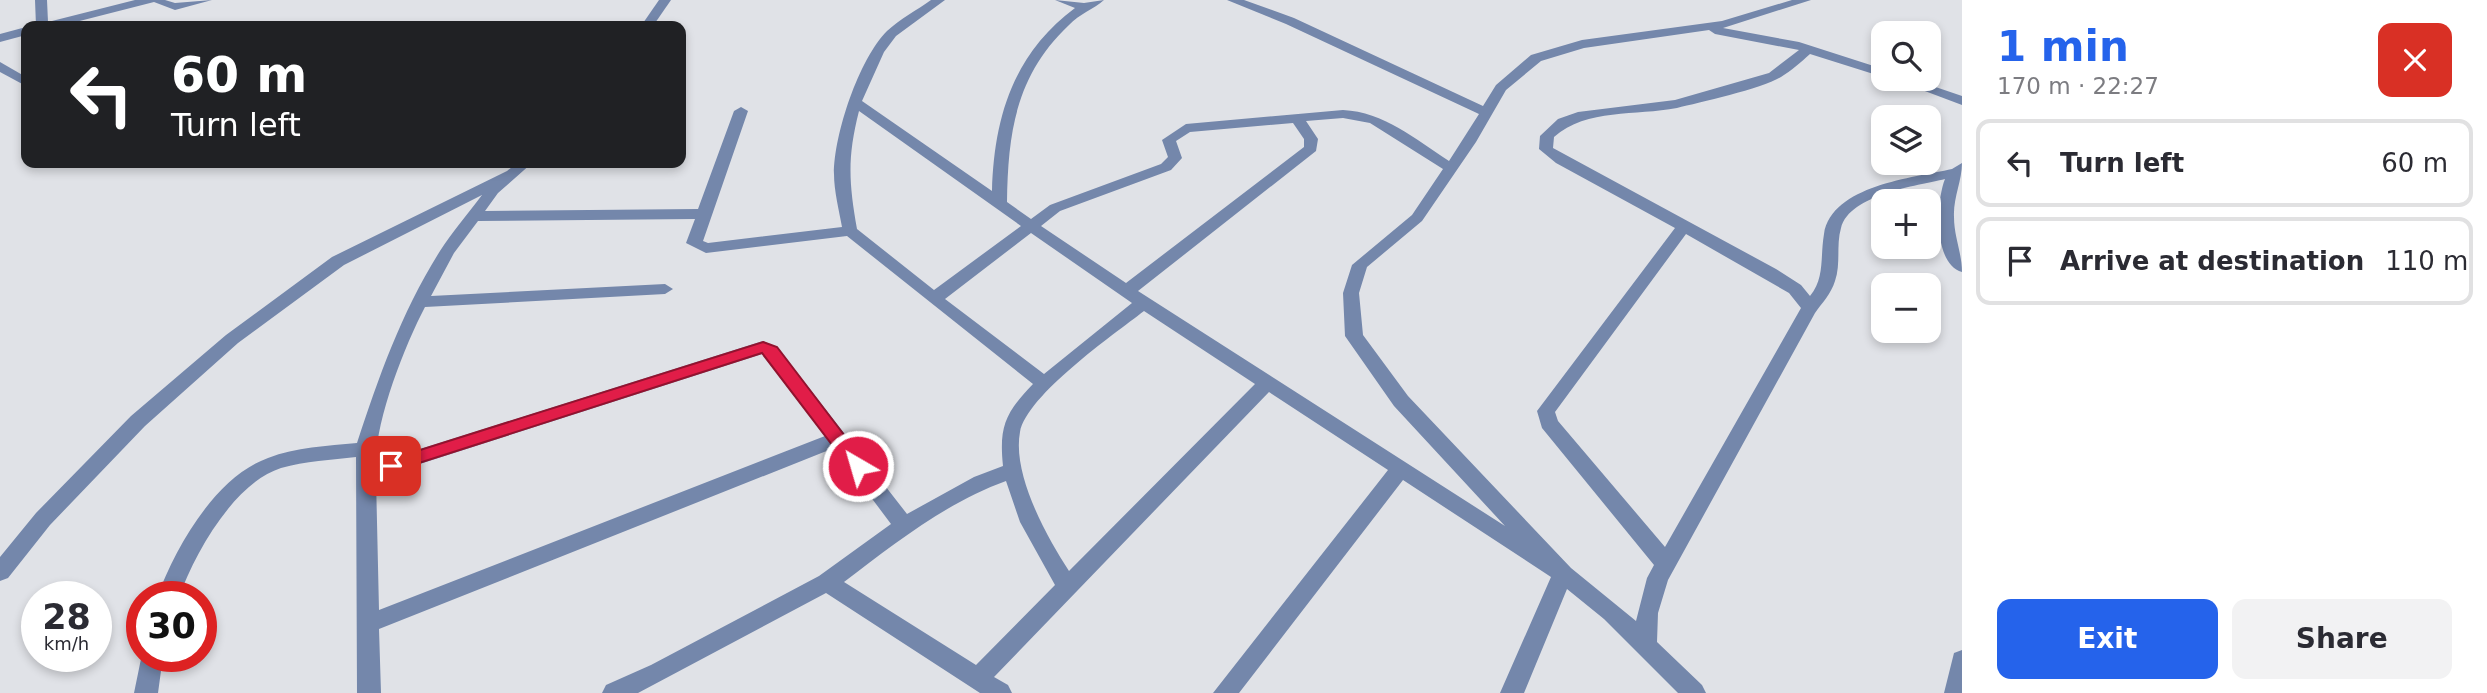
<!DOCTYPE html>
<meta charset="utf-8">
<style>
:root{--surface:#fff;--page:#f2f2f3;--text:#2b2b33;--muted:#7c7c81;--line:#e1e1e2;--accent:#2563eb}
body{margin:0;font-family:"DejaVu Sans",sans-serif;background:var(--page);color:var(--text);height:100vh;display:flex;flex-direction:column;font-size:26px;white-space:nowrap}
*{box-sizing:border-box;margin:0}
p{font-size:23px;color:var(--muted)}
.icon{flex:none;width:38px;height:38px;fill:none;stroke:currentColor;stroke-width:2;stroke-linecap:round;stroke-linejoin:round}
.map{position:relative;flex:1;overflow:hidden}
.details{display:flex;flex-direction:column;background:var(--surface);width:525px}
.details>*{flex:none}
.top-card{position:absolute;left:21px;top:21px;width:665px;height:147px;border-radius:14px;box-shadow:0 4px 10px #0003;background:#202124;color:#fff;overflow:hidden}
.fabs{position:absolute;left:1871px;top:21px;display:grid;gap:14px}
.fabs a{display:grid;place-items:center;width:70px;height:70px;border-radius:14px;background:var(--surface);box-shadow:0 4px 10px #0003;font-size:35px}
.speed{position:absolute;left:21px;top:581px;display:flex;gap:14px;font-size:35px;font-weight:700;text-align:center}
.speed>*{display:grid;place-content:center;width:91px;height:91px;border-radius:50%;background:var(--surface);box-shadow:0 4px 10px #0003;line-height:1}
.speed small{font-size:18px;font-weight:400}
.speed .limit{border:10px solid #d22;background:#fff;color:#111}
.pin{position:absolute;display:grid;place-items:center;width:60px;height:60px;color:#fff;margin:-30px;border-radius:14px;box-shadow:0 4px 10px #0006}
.me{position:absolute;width:77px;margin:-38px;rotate:322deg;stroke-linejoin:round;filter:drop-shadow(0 0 5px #0008)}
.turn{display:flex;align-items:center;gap:24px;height:147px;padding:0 35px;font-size:32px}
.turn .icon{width:91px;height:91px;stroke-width:2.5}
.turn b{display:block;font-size:49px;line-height:60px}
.round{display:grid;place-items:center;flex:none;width:74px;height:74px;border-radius:14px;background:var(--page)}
.overview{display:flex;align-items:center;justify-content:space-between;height:119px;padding:0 35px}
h1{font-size:42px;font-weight:700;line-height:52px;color:var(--accent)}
.button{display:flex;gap:14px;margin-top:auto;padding:14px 35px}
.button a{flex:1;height:80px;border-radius:14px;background:var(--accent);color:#fff;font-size:28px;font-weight:700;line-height:80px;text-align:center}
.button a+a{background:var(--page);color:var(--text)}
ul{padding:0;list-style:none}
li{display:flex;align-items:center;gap:21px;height:88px;margin:0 14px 10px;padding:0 21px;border:4px solid var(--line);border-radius:14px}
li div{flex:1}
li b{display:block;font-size:26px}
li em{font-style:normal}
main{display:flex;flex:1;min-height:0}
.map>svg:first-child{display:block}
</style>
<main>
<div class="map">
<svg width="1962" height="693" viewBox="0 0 1962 693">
<rect width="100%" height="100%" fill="#e0e2e7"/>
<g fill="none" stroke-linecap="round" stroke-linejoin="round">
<!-- street -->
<g fill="#7487ab" fill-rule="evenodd">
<polygon points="35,0 47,0 48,22 135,0 165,0 175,3 212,0 175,10 154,2 60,26 36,26"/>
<polygon points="659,0 671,0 653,26 641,26"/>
<path d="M931,0H945L896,36L884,52L862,101L992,191C994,118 1013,54 1075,8L1055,0L1084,3L1104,0C1094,9 1079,14 1069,25C1016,75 1008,132 1007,202L1031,219L1050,205L1161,164L1168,157L1162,140L1186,124L1343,110C1384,112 1415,139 1449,161L1479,114L1286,24L1227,0H1244L1294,18L1483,106L1496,85L1531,55L1582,40L1722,21L1792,0H1811L1723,28L1799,42L1883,69V77L1810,54C1801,62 1791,71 1781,77C1764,88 1699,103 1677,108C1636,116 1587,108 1554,137L1553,148L1776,269L1801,285L1810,296C1825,278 1820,257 1824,234C1832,185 1913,178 1952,169L1962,163C1962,181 1953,198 1954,217C1954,237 1962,253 1962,272C1933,264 1936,201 1945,179C1917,186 1850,194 1841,228C1836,245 1841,264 1835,281C1831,294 1822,303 1815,313L1668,580L1658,613L1657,642L1702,685L1706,693H1678L1604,619L1567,589L1524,693H1500L1551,577L1403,480L1239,693H1213L1388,470L1269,392L994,677L1008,685L1012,693H980L826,593L638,693H602L606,685L651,665L819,576L891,524L834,448L379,629L381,693H357L356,457C332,460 305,461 281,468C234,483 195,553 179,597H157C176,547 215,477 268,458C296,447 327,446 357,443C379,376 402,311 440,251C452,232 468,214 482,195L344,265L238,343L145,426L50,525L8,578L0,581V557L36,513L131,416L226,335L332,257L507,171L517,163H532L498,193L485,211L698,209L734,111L741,107L748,111L703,241L708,243L842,227C839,210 834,191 834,174C834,134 859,59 887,31C900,19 917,10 931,0ZM1709,30L1715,34L1799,50L1769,73L1675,100L1578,112L1558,119L1540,136L1539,149L1556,163L1675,228L1537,411L1542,428L1654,565L1647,578L1636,621L1571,568L1408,396L1363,335L1359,293L1367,267L1422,221L1476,142L1506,90L1541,61L1584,48ZM859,111L1021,226L934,290L857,229C849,183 847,158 859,111ZM1343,118L1370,123L1443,169L1412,215L1352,265L1343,293L1345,336L1394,406L1505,526L1138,291L1316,151L1318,139L1306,121ZM1293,123L1304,139V147L1126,283L1041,226L1060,211L1171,170L1182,158L1176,141L1190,132ZM695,219L686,243L706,253L847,236L1033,384C1005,413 999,427 1003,466L974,477L907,514L777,347L763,341L376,463C375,421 405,345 425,307L665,294L673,289L665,284L431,296L454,253L478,221ZM1031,233L1132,303L1044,374L945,299ZM1686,234L1789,293L1801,308L1665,547L1558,421L1555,412ZM1144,311L1255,384L1069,571C1047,537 1012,475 1020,432C1027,395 1113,335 1144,311ZM762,354L825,436L379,610L376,478ZM1006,481L1020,522L1055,585L976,665L844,582C894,544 947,502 1006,481Z"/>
<polygon points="26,27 26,35 0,42 0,34"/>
<polygon points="0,62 26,77 26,86 0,72"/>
<polygon points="1893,79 1912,79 1962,96 1962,105"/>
<polygon points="1962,650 1962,693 1944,693 1954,653"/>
<polygon points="142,654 142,656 163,656 158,693 134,693"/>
</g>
</g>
<!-- route -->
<polygon fill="#e11d48" stroke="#92132f" stroke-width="2" points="763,342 777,347 864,461 867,466 864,471 852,471 762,353 391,472 385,470 383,466 385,461"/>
</svg>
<div class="fabs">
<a><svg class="icon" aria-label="search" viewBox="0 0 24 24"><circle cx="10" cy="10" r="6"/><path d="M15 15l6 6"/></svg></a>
<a><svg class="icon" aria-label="layers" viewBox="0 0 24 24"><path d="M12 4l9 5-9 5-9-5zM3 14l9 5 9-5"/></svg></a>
<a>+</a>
<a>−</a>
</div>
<div class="speed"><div>28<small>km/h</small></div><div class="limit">30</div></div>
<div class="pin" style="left:391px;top:466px;background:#d93025"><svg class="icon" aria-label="arrive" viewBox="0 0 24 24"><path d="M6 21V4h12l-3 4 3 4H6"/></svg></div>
<svg class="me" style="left:858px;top:466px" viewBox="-20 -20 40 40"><circle r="17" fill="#e11d48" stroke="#fff" stroke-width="3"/><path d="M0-11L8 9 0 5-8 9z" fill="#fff"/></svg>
<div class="top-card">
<div class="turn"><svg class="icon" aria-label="left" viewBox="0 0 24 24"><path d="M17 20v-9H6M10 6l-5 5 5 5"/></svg><div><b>60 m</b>Turn left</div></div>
</div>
</div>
<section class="details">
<div class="overview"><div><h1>1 min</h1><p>170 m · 22:27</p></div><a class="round" style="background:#d93025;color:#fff"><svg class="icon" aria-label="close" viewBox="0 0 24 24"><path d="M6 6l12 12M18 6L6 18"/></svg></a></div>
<ul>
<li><svg class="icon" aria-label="left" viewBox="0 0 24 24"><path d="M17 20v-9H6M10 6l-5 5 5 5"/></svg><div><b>Turn left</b></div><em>60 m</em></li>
<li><svg class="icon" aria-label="arrive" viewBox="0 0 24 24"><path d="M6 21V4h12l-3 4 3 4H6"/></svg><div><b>Arrive at destination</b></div><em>110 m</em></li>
</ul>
<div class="button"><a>Exit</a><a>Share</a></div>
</section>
</main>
